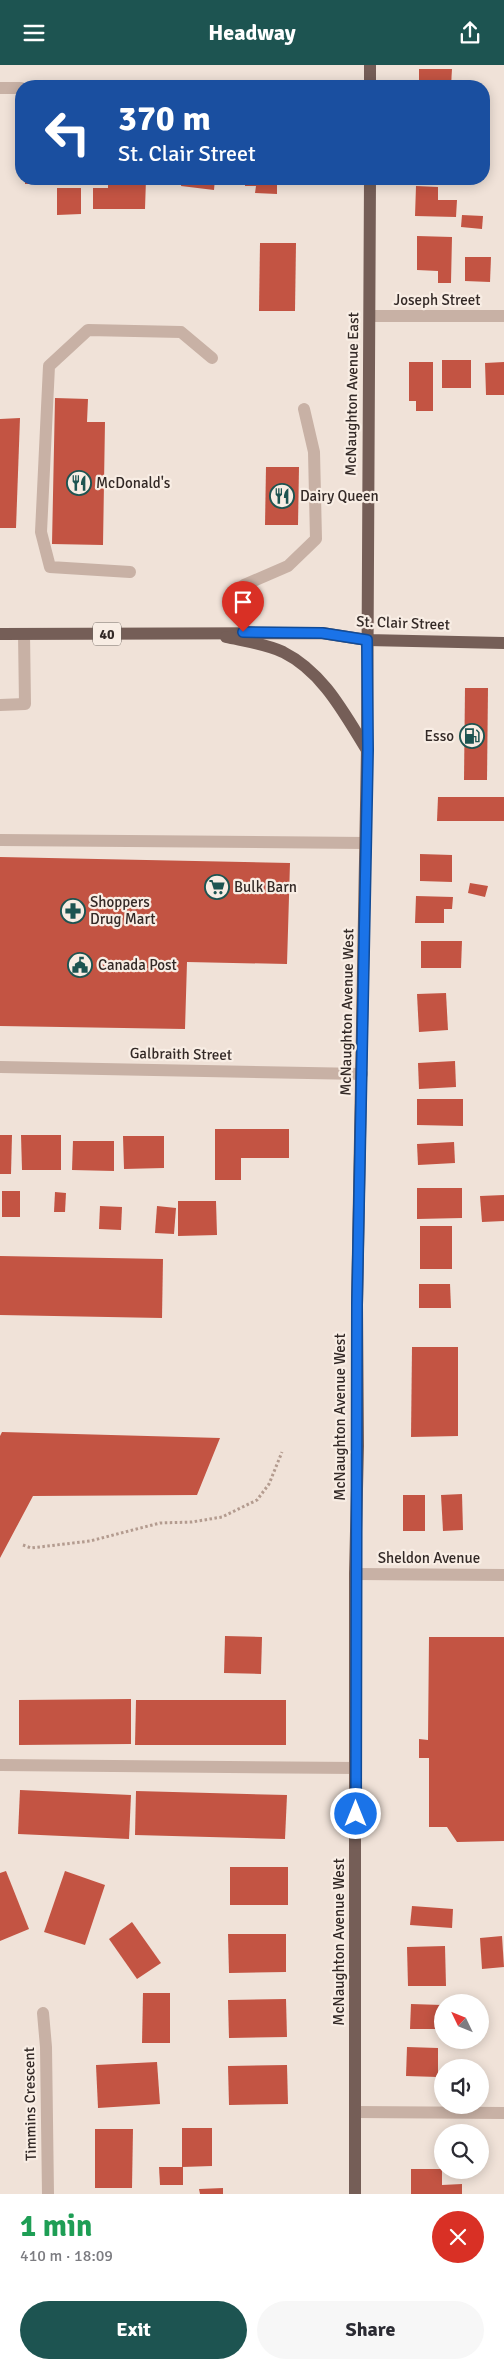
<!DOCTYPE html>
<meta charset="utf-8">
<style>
:root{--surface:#fff;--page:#f7f7f7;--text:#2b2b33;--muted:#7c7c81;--accent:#1d5451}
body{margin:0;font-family:Signika,sans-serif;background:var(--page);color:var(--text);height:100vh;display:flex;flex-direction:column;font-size:19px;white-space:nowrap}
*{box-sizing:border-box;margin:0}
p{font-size:16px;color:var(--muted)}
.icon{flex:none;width:28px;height:28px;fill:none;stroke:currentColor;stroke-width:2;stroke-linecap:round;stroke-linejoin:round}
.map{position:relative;height:2129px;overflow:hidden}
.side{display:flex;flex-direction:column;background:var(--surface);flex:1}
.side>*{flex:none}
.banner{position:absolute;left:15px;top:15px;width:475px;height:105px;border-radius:20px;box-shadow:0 2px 12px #0003;background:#1a4fa0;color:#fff;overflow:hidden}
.needle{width:32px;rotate:313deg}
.fabs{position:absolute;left:434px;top:1929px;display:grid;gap:10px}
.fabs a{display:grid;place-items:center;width:55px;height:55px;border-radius:50%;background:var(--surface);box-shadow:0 2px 12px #0003;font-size:25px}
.pin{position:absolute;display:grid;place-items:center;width:42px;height:42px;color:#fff;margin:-51px -21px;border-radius:50% 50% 50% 0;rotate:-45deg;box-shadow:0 0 5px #0007}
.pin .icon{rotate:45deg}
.me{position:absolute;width:55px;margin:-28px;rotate:0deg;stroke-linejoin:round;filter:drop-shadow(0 0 4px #0008)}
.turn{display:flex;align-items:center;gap:18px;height:105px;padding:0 20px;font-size:22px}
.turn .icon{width:65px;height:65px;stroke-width:2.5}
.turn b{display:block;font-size:35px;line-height:42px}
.round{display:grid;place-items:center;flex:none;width:52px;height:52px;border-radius:26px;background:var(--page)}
.overview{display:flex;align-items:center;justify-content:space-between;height:85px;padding:0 20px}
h1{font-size:30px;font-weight:800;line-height:38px;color:#1e9e55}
.action{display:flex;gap:10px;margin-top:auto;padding:10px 20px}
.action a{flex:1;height:58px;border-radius:30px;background:var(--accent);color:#fff;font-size:20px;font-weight:800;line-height:58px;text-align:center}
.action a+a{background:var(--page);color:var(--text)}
header{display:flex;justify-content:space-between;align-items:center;height:65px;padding:0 20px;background:var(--accent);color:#fff;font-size:22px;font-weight:800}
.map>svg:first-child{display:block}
</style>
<header><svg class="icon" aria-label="menu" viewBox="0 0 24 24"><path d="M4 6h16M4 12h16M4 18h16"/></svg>Headway<svg class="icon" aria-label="share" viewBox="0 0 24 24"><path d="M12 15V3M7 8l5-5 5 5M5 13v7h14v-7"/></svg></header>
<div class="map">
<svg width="504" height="2129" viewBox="0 0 504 2129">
<rect width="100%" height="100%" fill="#f0e2d8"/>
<!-- building -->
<g fill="#c35443">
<polygon points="419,4 452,4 451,21 419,21"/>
<rect x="484" y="84" width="5" height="19"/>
<rect x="25" y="114" width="26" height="5"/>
<polygon points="108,114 146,114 145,144 93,144 93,123 108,123"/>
<polygon points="182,114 215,114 214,125 181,121"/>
<polygon points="245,114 277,114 277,129 255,128 256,121 245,121"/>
<polygon points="416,121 438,122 438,135 457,135 456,152 415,151"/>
<polygon points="57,123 81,123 81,149 57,150"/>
<polygon points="462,150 483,151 482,164 461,162"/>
<polygon points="417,171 452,172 451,218 438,218 438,206 417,205"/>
<polygon points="260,178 296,178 295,246 259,246"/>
<polygon points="465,192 491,192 490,217 465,216"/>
<rect x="442" y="295" width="29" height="28"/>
<polygon points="409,297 433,297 433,346 416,346 416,336 409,336"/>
<polygon points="504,297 504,330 486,330 485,298"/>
<polygon points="55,333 88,334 87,357 105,357 103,480 52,479"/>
<polygon points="20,353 16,463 0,463 0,354"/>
<polygon points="266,402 299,402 298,460 265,460"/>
<polygon points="465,623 488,623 487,715 464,715"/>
<polygon points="438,732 504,732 504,756 437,756"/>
<polygon points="420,789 452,790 452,817 420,816"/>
<polygon points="0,792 290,798 287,899 187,897 185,964 0,961"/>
<polygon points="470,818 488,821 485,832 468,828"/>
<polygon points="416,831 453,832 452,844 444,844 444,858 415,858"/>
<polygon points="421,876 462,876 461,903 421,903"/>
<polygon points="446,928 448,965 419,967 417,929"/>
<polygon points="455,996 456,1022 419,1024 418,998"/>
<polygon points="417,1034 463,1034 463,1061 417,1060"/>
<polygon points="215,1064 289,1064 289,1093 241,1093 241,1115 215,1115"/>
<polygon points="0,1070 12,1070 11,1109 0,1109"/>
<polygon points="21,1070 61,1070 61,1105 22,1105"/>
<polygon points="123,1071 164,1071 164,1103 124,1104"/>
<polygon points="73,1076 114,1076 114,1106 72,1105"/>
<polygon points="454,1077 455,1098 418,1100 417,1079"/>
<polygon points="417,1123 462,1123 462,1153 417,1154"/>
<rect x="2" y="1126" width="18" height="26"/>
<polygon points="55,1127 66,1128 65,1147 54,1147"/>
<polygon points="504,1130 504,1156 482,1157 480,1131"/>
<polygon points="178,1136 216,1136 217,1170 178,1171"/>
<polygon points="100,1141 122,1142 121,1165 99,1164"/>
<polygon points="157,1141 176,1143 174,1169 155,1168"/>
<rect x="420" y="1161" width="32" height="43"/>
<polygon points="0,1191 163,1194 162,1253 0,1250"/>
<polygon points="419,1219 450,1219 451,1243 419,1243"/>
<polygon points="412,1282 458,1282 458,1371 411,1372"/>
<polygon points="2,1367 220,1373 197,1430 33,1431 0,1493 0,1371"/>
<polygon points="462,1429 463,1465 443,1466 441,1430"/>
<rect x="403" y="1430" width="22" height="36"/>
<polygon points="225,1571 262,1572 261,1609 224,1608"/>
<polygon points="429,1572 504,1572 504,1776 457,1777 447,1762 429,1762 429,1693 419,1693 419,1674 428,1675"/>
<polygon points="131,1634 131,1679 19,1680 19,1635"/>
<polygon points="136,1635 286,1635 286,1680 135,1680"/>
<polygon points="20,1725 131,1730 129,1774 18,1769"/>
<polygon points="136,1726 287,1730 285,1774 135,1770"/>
<rect x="230" y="1802" width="58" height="38"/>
<polygon points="6,1806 29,1864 0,1876 0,1808"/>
<polygon points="65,1806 105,1820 85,1880 44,1867"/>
<polygon points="412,1841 453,1844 452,1863 410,1860"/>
<polygon points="132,1857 161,1898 137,1914 109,1874"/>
<polygon points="228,1869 286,1869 286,1907 229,1908"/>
<polygon points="502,1871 504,1902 482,1904 480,1873"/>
<polygon points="445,1881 446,1921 408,1921 407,1882"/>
<polygon points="143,1928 170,1928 170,1978 142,1978"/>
<polygon points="286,1934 287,1972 229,1973 228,1935"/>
<polygon points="411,1939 442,1940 442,1964 410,1964"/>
<polygon points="407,1982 438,1983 438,2012 406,2011"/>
<polygon points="157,1997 160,2039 98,2043 96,2000"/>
<polygon points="287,2000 288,2039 229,2040 228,2001"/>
<polygon points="182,2063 212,2063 212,2101 182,2102"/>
<polygon points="95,2064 133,2064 132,2123 95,2123"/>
<polygon points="159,2102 183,2102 183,2120 160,2120"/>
<polygon points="411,2104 442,2104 442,2120 462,2119 462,2129 411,2129"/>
<polygon points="223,2123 223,2129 200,2129 199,2124"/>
</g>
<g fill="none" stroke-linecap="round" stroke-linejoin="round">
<!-- path -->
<polyline stroke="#b39b8f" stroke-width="3" stroke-dasharray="2.5 2.5" stroke-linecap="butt" points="23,1480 31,1483 90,1476 160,1458 192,1457 222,1452 257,1435 269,1419 282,1387"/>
<!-- minor -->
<g stroke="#c8b1a5" stroke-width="12">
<polyline points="0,23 21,23"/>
<polyline points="370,251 504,251"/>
<polyline points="130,507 50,502 41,467 49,301 88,265 181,267 212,293"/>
<polyline points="244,520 288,501 316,474 314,387 304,344"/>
<polyline points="0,640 25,639 24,569"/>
<polyline points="0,775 366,778"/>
<polyline points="0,1002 362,1009"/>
<polyline points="355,1509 504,1510"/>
<polyline points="0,1700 356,1703"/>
<polyline points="43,1948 46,1982 48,2129"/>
<polyline points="355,2047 504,2048"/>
</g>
<!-- major -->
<g stroke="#755e57" stroke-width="12">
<polyline points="370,0 370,21"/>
<polyline points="0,569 322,568 367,575 504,578"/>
<path d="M226,572C244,576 266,579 283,587C323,607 344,648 367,685"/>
<polyline points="355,2129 355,1509 358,1381 357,1240 367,685 370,114"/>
</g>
</g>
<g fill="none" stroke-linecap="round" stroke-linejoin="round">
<defs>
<polyline id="route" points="243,567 322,568 367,575 368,685 357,1240 356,1749"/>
</defs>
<!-- route casing -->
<use href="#route" stroke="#114b97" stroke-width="12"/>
<!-- route -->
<use href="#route" stroke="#1a73e8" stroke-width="9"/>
</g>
<!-- icons -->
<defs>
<symbol id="restaurant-ring" viewBox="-11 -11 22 22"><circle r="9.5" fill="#f8ede4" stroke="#1d5451" stroke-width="1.5"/><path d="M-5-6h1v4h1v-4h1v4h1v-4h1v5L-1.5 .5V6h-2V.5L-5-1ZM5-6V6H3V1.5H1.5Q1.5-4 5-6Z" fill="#1d5451"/></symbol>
<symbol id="fuel-ring" viewBox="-11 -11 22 22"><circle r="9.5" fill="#f8ede4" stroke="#1d5451" stroke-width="1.5"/><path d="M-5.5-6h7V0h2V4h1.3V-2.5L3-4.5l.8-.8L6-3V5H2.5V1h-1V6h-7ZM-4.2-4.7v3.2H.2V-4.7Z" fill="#1d5451"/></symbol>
<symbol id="supermarket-ring" viewBox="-11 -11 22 22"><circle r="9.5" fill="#f8ede4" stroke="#1d5451" stroke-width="1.5"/><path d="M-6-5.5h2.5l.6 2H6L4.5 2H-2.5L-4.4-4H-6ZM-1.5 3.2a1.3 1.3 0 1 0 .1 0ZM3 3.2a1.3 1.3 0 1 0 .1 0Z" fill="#1d5451"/></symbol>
<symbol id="pharmacy-ring" viewBox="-11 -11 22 22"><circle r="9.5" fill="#f8ede4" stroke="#1d5451" stroke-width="1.5"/><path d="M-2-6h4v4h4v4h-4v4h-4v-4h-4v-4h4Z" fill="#1d5451"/></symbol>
<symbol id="civic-ring" viewBox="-11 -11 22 22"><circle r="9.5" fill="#f8ede4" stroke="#1d5451" stroke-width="1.5"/><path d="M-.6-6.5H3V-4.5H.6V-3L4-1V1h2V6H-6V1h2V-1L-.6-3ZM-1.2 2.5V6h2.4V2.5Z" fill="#1d5451"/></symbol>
</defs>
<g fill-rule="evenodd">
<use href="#restaurant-ring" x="65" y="404" width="28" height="28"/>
<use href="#restaurant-ring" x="268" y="417" width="28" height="28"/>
<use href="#fuel-ring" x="458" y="657" width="28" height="28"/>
<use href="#supermarket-ring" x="203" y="808" width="28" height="28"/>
<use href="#pharmacy-ring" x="59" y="832" width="28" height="28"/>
<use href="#civic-ring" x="66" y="886" width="28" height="28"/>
</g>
<g text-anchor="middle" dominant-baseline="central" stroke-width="4.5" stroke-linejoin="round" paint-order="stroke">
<!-- shield labels -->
<rect fill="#f8ede4" stroke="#6e645f" stroke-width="1" x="93" y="557.5" width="28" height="23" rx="4"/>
<g font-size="14" font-weight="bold" fill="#332926">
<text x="107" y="569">40</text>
</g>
<!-- street labels -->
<g font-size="15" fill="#332926" stroke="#f8ede4">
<text x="437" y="235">Joseph Street</text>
<text transform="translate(352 329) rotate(-89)">McNaughton Avenue East</text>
<text transform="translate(403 558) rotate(2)">St. Clair Street</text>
<text transform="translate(347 947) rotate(-89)">McNaughton Avenue West</text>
<text transform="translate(181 989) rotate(1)">Galbraith Street</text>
<text transform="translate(340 1352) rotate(-90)">McNaughton Avenue West</text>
<text x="429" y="1493">Sheldon Avenue</text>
<text transform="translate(339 1877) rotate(-90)">McNaughton Avenue West</text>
<text transform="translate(30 2039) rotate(-91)">Timmins Crescent</text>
</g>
<!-- poi labels -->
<g font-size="15" fill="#332926" stroke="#f8ede4" text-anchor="start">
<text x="96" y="418">McDonald's</text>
<text x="300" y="431">Dairy Queen</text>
<text x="454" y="671" text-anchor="end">Esso</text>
<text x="234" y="822">Bulk Barn</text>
<text x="90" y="837">Shoppers<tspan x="90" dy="17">Drug Mart</tspan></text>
<text x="98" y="900">Canada Post</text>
</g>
</g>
</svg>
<div class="fabs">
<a><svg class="needle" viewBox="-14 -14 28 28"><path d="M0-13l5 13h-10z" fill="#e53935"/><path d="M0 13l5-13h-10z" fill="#7c7c81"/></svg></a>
<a><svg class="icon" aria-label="sound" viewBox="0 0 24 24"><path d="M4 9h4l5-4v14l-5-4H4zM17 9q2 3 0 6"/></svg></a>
<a><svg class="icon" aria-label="search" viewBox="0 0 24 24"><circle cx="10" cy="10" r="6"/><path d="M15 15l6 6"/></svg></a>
</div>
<div class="pin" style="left:243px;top:567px;background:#d93025"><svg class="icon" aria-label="arrive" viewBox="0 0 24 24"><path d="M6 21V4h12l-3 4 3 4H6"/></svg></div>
<svg class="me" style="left:356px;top:1749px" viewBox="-20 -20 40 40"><circle r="17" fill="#1a73e8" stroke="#fff" stroke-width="3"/><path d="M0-11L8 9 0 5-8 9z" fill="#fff"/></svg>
<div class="banner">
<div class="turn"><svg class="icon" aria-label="left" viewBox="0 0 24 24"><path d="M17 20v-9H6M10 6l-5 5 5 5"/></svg><div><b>370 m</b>St. Clair Street</div></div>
</div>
</div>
<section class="side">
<div class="overview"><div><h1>1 min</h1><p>410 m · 18:09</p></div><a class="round" style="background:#d93025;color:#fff"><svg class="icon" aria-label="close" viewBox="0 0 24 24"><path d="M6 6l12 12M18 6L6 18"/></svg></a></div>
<div class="action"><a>Exit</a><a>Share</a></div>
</section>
